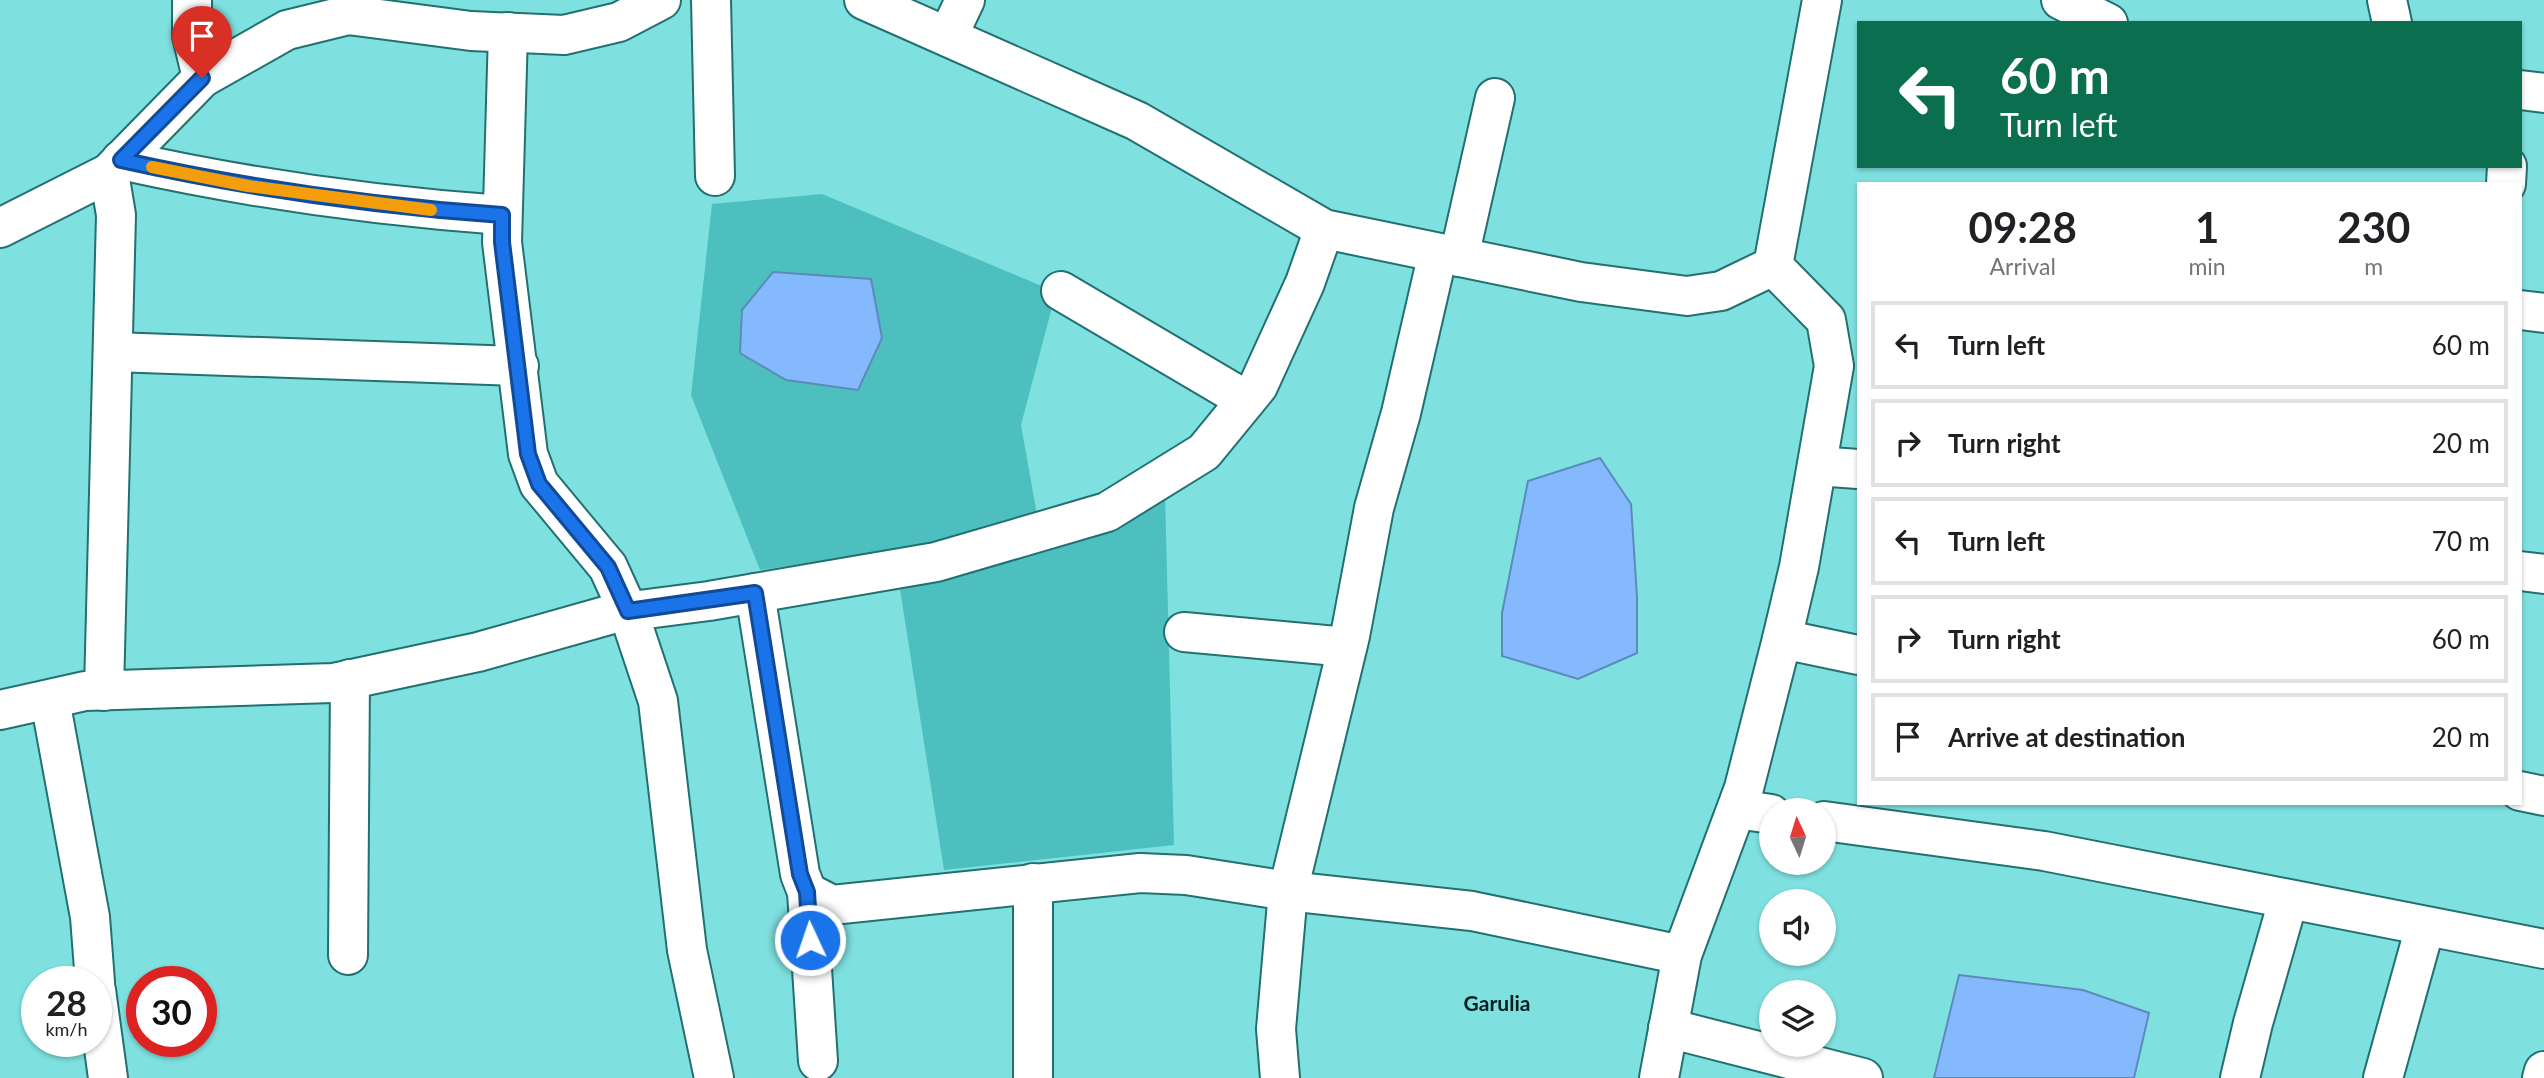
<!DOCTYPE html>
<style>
:root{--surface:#fff;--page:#f6f6f6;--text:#202124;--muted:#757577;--line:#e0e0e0}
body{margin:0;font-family:Lato,sans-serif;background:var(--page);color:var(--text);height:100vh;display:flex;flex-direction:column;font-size:26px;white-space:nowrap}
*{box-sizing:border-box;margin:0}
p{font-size:23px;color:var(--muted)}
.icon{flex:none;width:38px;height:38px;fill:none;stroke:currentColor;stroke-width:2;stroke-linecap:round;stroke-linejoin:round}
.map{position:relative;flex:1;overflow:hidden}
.panel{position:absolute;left:1857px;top:182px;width:665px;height:623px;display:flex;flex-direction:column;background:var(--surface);border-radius:0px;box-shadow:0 2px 5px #0004}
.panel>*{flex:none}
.hud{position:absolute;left:1857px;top:21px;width:665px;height:147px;border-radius:0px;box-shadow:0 2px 5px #0004;background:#0b6e4f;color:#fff;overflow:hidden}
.needle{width:46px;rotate:356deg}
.controls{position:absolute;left:1759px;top:798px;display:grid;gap:14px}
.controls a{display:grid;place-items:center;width:77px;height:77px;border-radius:50%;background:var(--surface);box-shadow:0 2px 5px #0004;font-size:35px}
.speed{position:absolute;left:21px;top:966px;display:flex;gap:14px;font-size:35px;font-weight:700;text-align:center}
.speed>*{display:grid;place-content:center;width:91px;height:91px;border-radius:50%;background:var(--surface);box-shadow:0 2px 5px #0004;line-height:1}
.speed small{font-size:18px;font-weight:400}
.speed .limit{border:10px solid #d22;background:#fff;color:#111}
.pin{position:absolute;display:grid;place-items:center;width:60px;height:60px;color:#fff;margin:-72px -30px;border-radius:50% 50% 50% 0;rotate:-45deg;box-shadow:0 0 7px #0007}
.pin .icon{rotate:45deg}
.me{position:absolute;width:77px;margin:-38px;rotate:357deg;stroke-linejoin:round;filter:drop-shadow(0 0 5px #0008)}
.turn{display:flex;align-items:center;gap:24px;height:147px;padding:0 28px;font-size:32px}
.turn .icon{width:91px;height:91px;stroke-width:2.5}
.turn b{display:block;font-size:49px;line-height:60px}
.eta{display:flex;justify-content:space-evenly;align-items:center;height:119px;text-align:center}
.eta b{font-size:42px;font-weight:700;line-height:49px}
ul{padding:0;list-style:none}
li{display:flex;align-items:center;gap:21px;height:88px;margin:0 14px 10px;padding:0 14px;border:4px solid var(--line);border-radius:0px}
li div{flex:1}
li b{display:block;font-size:26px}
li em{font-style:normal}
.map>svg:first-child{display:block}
</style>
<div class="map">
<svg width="2544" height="1078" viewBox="0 0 2544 1078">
<rect width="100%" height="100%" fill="#7fe0e0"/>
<!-- green -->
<polygon fill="#4dbfbf" points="822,194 1056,292 1021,425 1042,543 1165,495 1174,845 944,870 894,551 760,570 691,395 712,204"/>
<!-- water -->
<g fill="#84b9fd" stroke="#5c8bbb" stroke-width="2">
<polygon points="773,272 871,279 882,338 858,390 786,380 740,353 742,310"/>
<polygon points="1600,458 1631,504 1637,597 1637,653 1578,679 1502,656 1502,613 1528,481"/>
<polygon points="1959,975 2083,990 2149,1013 2134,1078 1934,1078"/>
</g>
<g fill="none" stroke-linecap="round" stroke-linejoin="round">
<defs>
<g id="minor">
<polyline points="192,0 192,36 202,78"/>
<polyline points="711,0 715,176"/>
<polyline points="864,0 1137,121 1324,229 1581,282 1687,296 1721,291 1773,266"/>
<polyline points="2061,0 2108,23"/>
<polyline points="2387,0 2392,23"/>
<polyline points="508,32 502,242 528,454 539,484 608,567 628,611 658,701 687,950 714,1078"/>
<polyline points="948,36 965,0"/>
<polyline points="2520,90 2544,93"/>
<path d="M121,160C247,188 374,206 502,215"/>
<polyline points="2506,184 2507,166"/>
<polyline points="0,228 109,173 202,78 287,30 348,15 471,31 564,35 619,22 661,0"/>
<polyline points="1459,257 1495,98"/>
<polyline points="1061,291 1246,400"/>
<polyline points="2520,310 2544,313"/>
<polyline points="113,352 519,366"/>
<polyline points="1817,466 1858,469"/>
<polyline points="2520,571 2544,574"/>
<polyline points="755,593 800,874 807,892 832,905 1140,873 1186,875 1288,891 1472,911 1682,955"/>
<polyline points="1184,632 1347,647"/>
<polyline points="1782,639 1858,655"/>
<polyline points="104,691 116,215 109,173"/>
<polyline points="50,700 90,917 95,982"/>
<polyline points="0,710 85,691 333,683 478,652 616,613 709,601 936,562 1107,512 1204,452 1258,386 1305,283 1324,229"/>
<polyline points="2520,791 2544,796"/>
<polyline points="1737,809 1771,814"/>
<polyline points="1824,821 2044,851 2544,949"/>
<polyline points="1033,883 1033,1078"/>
<polyline points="807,892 818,1061"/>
<polyline points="348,955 350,679"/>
<polyline points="96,990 108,1078"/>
<polyline points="1668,1028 1863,1078"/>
<polyline points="1280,1078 1276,1029 1288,891 1350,636 1374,508 1401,413 1438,253"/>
<polyline points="1659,1078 1682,955 1744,788 1782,639 1799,567 1834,366 1826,320 1773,266 1822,0"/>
<polyline points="2240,1078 2253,1023 2288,901"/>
<polyline points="2383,1078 2425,927"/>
<polyline points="2542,1078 2544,1071"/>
</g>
</defs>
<!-- minor casing -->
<use href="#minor" stroke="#227071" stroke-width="42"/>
<!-- minor -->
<use href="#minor" stroke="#fff" stroke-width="38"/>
</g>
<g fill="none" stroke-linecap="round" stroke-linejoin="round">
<defs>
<path id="route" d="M202,78L121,160C247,188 374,206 502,215V242L528,454L539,484L608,567L628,611L755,593L800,874L807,892L810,940"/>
</defs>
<!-- route casing -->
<use href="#route" stroke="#114b97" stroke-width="18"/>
<!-- route -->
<use href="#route" stroke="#1a73e8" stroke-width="12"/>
<!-- slow -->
<polyline stroke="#f59e0b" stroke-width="12" points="152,167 248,186 431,210"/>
</g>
<g text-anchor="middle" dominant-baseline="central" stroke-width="7" stroke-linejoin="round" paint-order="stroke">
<!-- neighbourhood labels -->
<g font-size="21" font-weight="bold" fill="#001f20" stroke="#7fe0e0">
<text x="1497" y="1002">Garulia</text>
</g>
</g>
</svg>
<div class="controls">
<a><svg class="needle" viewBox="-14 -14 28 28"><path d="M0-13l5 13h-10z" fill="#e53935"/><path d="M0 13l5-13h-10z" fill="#757577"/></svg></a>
<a><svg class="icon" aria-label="sound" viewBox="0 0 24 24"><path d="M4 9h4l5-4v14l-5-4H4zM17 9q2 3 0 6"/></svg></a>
<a><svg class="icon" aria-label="layers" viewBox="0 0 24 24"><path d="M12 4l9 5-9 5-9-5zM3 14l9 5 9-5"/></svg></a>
</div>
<div class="speed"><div>28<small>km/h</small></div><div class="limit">30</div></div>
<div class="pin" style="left:202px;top:78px;background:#d93025"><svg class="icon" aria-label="arrive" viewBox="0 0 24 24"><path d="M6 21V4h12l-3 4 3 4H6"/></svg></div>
<svg class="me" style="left:810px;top:940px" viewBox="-20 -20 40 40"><circle r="17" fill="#1a73e8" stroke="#fff" stroke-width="3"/><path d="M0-11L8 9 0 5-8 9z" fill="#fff"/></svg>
<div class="hud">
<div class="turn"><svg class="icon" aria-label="left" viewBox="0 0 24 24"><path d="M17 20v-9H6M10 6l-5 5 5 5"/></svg><div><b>60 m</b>Turn left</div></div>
</div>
<section class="panel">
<div class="eta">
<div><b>09:28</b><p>Arrival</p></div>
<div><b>1</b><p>min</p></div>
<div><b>230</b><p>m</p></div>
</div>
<ul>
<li><svg class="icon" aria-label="left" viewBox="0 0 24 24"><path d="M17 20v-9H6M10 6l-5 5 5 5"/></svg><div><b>Turn left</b></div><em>60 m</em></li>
<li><svg class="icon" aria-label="right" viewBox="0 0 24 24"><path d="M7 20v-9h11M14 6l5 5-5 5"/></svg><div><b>Turn right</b></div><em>20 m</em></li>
<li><svg class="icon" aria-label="left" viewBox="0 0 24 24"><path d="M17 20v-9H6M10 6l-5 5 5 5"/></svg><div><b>Turn left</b></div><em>70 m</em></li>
<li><svg class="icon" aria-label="right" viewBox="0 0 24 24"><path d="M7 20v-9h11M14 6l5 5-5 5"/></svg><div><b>Turn right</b></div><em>60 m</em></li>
<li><svg class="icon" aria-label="arrive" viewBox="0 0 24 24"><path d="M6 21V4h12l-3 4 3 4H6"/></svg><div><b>Arrive at destination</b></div><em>20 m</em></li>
</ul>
</section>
</div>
